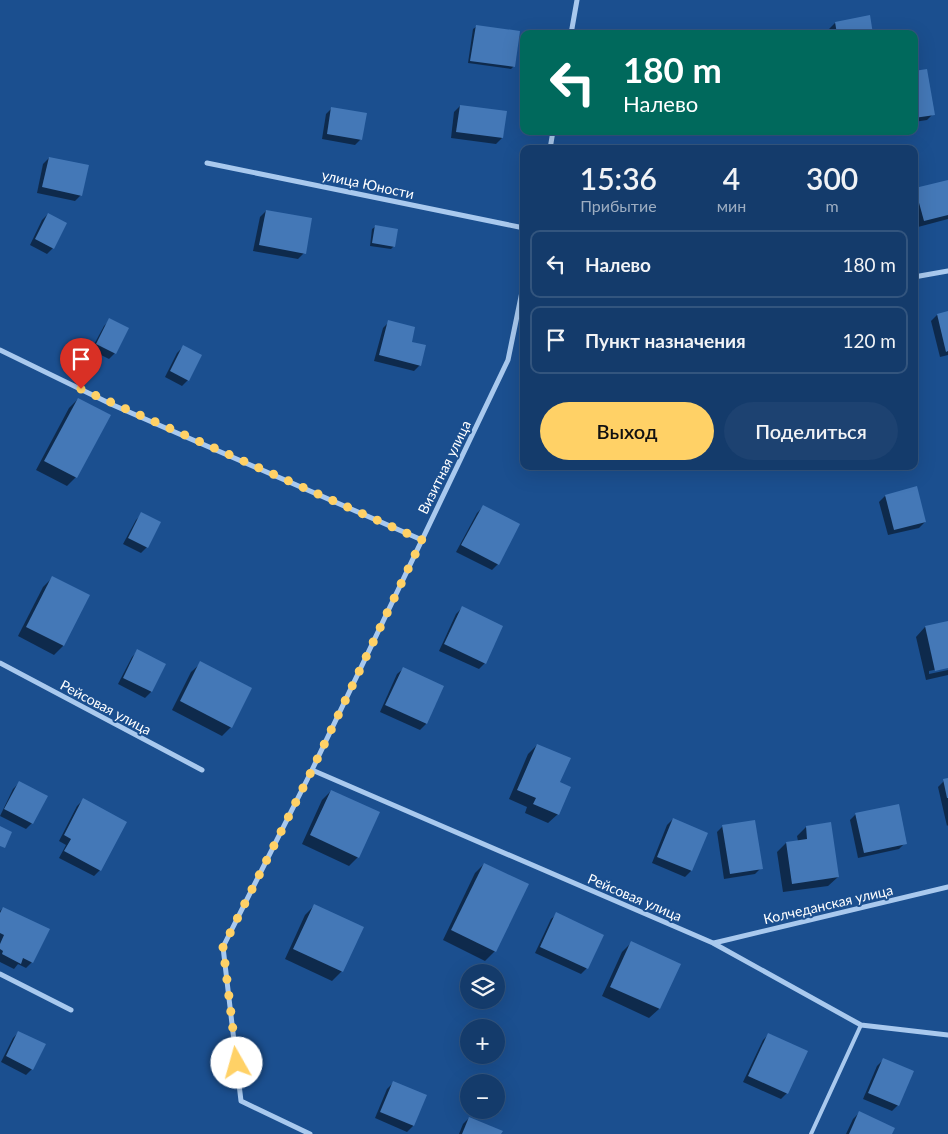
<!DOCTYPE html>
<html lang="ru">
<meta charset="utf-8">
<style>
:root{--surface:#143b6b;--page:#1d4271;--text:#f1f3f6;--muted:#9dadc1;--line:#33557e;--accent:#ffd166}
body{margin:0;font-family:Lato,sans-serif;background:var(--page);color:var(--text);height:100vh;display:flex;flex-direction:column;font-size:19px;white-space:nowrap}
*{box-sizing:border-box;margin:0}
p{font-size:16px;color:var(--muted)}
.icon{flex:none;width:28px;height:28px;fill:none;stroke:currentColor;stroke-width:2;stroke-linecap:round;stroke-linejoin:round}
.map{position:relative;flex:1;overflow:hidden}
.side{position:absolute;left:520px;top:145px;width:398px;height:325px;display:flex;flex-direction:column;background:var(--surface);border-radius:10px;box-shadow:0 5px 20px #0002,0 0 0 1px var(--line)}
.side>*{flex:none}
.top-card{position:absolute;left:520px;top:30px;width:398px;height:105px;border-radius:10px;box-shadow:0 5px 20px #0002,0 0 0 1px var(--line);background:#00695c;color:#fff;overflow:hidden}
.controls{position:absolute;left:460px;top:964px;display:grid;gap:10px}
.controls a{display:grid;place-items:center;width:45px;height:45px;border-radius:50%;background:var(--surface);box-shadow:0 5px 20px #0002,0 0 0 1px var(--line);font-size:25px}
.pin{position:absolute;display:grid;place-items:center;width:42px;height:42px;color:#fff;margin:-51px -21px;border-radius:50% 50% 50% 0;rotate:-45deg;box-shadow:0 0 5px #0007}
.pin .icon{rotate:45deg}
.me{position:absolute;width:55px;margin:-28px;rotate:353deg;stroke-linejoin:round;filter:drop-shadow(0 0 4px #0008)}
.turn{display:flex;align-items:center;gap:18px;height:105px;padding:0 20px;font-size:22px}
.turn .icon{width:65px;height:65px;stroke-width:2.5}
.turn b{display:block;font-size:35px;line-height:42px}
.eta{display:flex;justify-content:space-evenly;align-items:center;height:85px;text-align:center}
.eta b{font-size:30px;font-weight:600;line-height:35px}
.primary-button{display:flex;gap:10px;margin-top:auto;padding:10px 20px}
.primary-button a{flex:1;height:58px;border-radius:30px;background:var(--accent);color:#111;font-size:20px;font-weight:600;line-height:58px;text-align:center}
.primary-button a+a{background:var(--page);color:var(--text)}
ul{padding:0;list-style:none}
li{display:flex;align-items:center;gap:15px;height:68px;margin:0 10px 8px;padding:0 10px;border:2px solid var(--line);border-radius:10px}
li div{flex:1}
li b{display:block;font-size:19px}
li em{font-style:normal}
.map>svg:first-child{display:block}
</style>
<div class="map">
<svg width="948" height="1134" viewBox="0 0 948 1134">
<rect width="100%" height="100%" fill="#1b4f8f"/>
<!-- shadow -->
<g fill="#0007">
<polygon points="835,23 872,34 830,34 829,29"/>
<polygon points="476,27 514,66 511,69 468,63 473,29"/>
<polygon points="926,70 933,114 927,120 914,122 914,72"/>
<polygon points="460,106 502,138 496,144 451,138 454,112"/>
<polygon points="332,108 361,139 355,145 322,139 326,114"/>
<polygon points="845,131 859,131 845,134"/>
<polygon points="49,158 81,195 75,201 37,193 43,164"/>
<polygon points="948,181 948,219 918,227 914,211 914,191"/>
<polygon points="266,211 304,253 298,259 253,251 260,217"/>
<polygon points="48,214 53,248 47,254 30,245 42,220"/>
<polygon points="375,227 394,246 391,249 370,246 372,229"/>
<polygon points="948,313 948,355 940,357 931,321 937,315"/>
<polygon points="110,320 115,353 109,359 91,350 104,326"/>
<polygon points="389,322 410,342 420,365 414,371 374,361 383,328"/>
<polygon points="183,347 188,380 182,386 165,377 177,353"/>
<polygon points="78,399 76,477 67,486 36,470 69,408"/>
<polygon points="885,496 925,522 919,528 888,535 879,502"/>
<polygon points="483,507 518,525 498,564 492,570 456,552 477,513"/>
<polygon points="142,514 147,547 141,553 123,544 136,520"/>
<polygon points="52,578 63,646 54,655 18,636 43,587"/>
<polygon points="462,608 485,663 479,669 439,651 456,614"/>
<polygon points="948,622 948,667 929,671 929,674 948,670 948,675 926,680 916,637 925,627"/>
<polygon points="138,651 164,665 151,692 145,698 118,684 132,657"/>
<polygon points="201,663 231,727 222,736 172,710 191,672"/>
<polygon points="403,669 443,687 426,724 420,730 380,712 397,674"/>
<polygon points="537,745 558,783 558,814 548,823 525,813 527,807 509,799 528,754"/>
<polygon points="948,780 948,825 947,826 938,787 944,781"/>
<polygon points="19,783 32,823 26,829 0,816 13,789"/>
<polygon points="331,791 358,857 349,866 302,844 322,800"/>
<polygon points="83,800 100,870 94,876 59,858 66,845 59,841 77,806"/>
<polygon points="856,814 905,843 899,849 858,858 850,820"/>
<polygon points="673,819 706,834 691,871 685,877 652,863 667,825"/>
<polygon points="723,826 761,868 755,874 724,879 717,832"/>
<polygon points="806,827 838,877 828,886 783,892 777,852 786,843 798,841 797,836"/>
<polygon points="484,864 527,885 495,951 485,961 443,940 475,873"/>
<polygon points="314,906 362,928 342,971 332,981 285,959 305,915"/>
<polygon points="3,908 32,962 26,968 18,964 14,969 0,962 0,911"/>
<polygon points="557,914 602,935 586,969 581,974 535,953 551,919"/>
<polygon points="631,943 679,965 659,1009 649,1018 602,996 622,952"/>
<polygon points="19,1032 32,1069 26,1075 1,1062 13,1038"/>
<polygon points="769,1034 806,1052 787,1093 781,1099 743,1082 763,1040"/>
<polygon points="883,1060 898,1105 892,1111 863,1099 877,1066"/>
<polygon points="393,1083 425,1096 413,1126 407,1132 375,1118 387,1089"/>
<polygon points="859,1113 890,1134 846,1134 853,1119"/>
<polygon points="469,1118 500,1134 459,1134 463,1124"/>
</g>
<!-- building -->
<g fill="#4478b7">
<polygon points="870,15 873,34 837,34 835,22"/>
<polygon points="476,25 520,31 515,67 470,61"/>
<polygon points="927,69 935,115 914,118 914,71"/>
<polygon points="460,105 507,111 503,138 456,132"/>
<polygon points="331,107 367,113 362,140 327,134"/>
<polygon points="49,157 89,165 82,196 42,187"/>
<polygon points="948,180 948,215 924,221 915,188"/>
<polygon points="266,210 312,218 306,254 259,245"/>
<polygon points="48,213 67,223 54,249 35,239"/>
<polygon points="375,225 398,229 395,247 372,243"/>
<polygon points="948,311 948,351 946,352 937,314"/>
<polygon points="109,318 129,328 116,354 96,344"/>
<polygon points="388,320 415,327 412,342 426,345 421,366 379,355"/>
<polygon points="183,345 202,355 189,381 170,371"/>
<polygon points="78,398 111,415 77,478 44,461"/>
<polygon points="917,486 926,522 894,530 885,495"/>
<polygon points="483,505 520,524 499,565 461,545"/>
<polygon points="141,512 161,522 148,548 128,538"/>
<polygon points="52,576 90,595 64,646 26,627"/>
<polygon points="462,606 503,626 486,664 444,644"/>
<polygon points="948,621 948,668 935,671 925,626"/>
<polygon points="137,649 166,664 152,692 123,678"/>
<polygon points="200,661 252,688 232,728 180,701"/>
<polygon points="403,667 444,686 427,724 385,705"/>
<polygon points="537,744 571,758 560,782 571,787 559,815 533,804 536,798 517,790"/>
<polygon points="948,778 948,798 947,798 943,779"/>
<polygon points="19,781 48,796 33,824 4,809"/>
<polygon points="331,790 380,812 359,858 310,835"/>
<polygon points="83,798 127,822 101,871 64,851 71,839 64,835"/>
<polygon points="899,804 907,844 864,853 855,813"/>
<polygon points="673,818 708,833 692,871 657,857"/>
<polygon points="755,820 763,869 730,874 722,825"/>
<polygon points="831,822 839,877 792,884 786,842 807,839 806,826"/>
<polygon points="0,826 12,832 5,848 0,846"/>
<polygon points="484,863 529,884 496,952 451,930"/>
<polygon points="314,904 364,927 343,972 293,949"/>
<polygon points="3,907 50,929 33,963 23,958 21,964 2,954 3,951 0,949 0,944 4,935 0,933 0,913"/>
<polygon points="556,912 604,935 588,969 540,947"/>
<polygon points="631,941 681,964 660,1009 610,987"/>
<polygon points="18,1031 46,1044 33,1070 6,1056"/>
<polygon points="768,1033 808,1051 788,1094 748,1076"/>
<polygon points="883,1058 914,1071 899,1106 868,1093"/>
<polygon points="393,1081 427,1095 414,1126 380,1112"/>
<polygon points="859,1111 895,1128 892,1134 849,1134"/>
<polygon points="469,1117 503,1131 501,1134 462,1134"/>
</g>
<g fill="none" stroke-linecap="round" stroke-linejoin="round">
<!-- service -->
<polyline stroke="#a9c9ee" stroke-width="4" points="811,1134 861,1025"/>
<!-- minor -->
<g stroke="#a9c9ee" stroke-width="5">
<polyline points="571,34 577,0"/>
<polyline points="550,149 553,131"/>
<polyline points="207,163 524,228"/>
<polyline points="914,277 948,271"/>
<polyline points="0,350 113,405 422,540"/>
<polyline points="0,663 202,770"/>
<polyline points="312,770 713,943 861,1025 948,1035"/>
<polyline points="714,943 948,887"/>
<polyline points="0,974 71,1010"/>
<polyline points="310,1134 241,1101 223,947 312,770 508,360 524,282"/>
</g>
</g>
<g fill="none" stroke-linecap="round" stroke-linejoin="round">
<!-- route -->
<polyline stroke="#ffd166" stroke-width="9" stroke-dasharray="0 16.2" points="81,389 422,540 312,770 223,947 237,1063"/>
</g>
<g text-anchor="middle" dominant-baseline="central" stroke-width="4" stroke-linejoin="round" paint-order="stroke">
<!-- street labels -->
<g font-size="14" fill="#fff" stroke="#1b4f8f">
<text transform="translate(368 184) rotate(12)">улица Юности</text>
<text transform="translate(444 467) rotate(-64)">Визитная улица</text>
<text transform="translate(106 707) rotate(28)">Рейсовая улица</text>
<text transform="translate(635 897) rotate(23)">Рейсовая улица</text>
<text transform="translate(828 904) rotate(-13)">Колчеданская улица</text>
</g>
</g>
</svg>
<div class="controls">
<a><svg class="icon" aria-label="layers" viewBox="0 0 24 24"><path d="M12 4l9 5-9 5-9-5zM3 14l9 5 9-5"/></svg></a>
<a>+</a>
<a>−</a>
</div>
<div class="pin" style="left:81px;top:389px;background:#d93025"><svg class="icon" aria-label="arrive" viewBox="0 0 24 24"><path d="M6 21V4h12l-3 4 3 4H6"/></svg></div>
<svg class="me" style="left:237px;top:1063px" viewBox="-20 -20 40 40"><circle r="19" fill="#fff"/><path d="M0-13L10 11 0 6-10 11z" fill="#ffd166"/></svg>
<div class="top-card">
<div class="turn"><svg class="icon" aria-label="left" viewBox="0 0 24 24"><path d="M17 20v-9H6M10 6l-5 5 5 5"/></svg><div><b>180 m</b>Налево</div></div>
</div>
<section class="side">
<div class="eta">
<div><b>15:36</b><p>Прибытие</p></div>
<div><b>4</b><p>мин</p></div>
<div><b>300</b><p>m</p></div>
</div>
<ul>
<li><svg class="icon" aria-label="left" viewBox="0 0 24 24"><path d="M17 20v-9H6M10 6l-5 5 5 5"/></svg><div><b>Налево</b></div><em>180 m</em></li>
<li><svg class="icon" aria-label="arrive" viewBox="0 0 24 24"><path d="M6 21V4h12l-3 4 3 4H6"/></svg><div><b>Пункт назначения</b></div><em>120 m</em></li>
</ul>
<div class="primary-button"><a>Выход</a><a>Поделиться</a></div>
</section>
</div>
